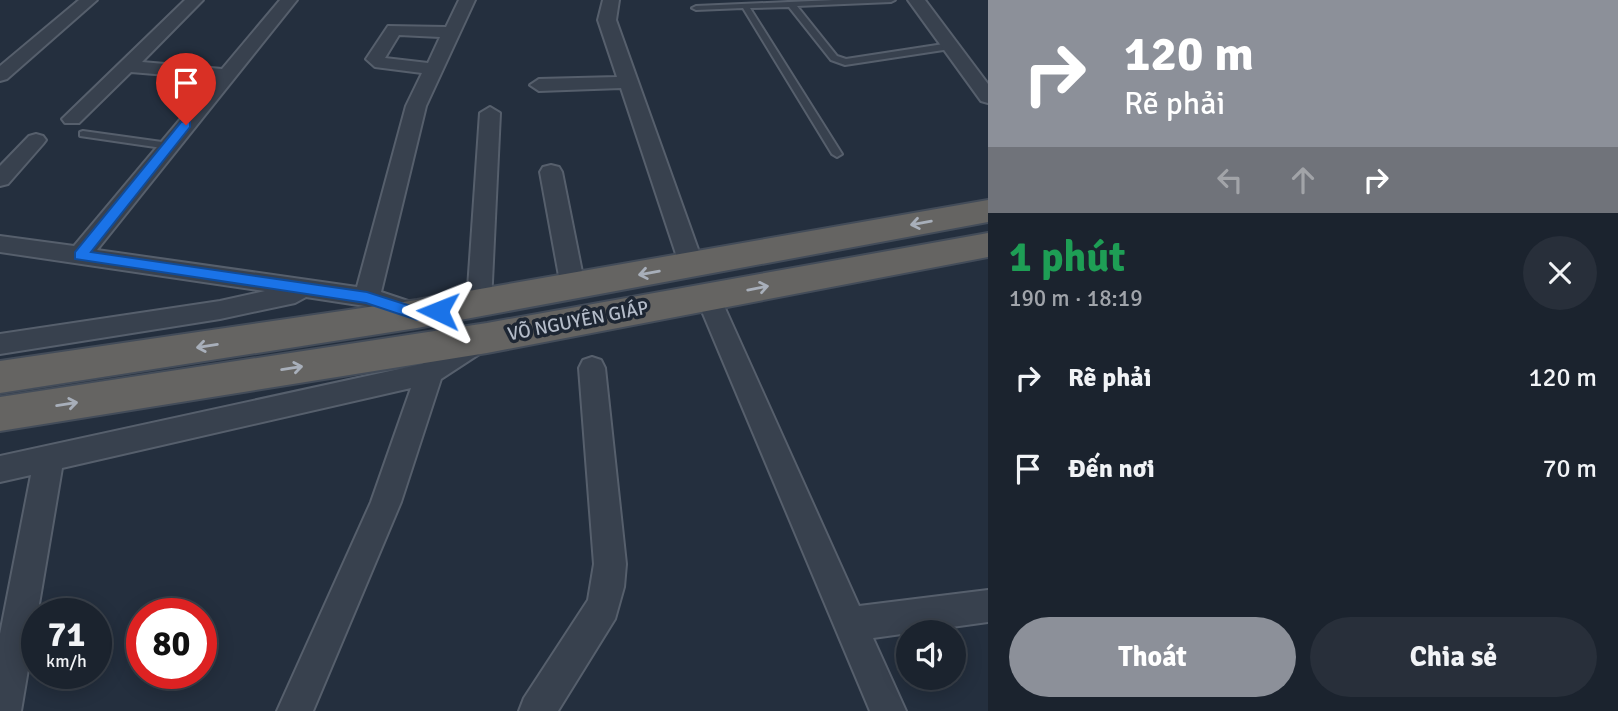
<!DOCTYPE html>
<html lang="vi">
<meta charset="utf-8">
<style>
:root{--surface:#1b232e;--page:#282f3a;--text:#f1f3f6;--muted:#a0a4aa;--line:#39404a;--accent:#8c9099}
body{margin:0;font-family:Signika,sans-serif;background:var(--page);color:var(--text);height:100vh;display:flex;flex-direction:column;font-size:26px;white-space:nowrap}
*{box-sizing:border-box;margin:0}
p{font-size:23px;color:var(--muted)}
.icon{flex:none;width:38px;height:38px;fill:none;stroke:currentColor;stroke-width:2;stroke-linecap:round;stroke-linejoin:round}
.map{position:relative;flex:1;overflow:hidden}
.side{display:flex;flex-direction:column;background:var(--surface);width:630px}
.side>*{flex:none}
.banner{background:#8c9099;color:#fff;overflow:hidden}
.fabs{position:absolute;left:896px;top:620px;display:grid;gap:14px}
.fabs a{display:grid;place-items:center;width:70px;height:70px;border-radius:50%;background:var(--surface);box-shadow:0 4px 18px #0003,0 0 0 2px var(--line);font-size:35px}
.speed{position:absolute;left:21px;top:598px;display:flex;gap:14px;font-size:35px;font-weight:700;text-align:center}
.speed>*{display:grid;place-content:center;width:91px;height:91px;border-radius:50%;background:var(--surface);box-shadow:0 4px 18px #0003,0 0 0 2px var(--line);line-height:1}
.speed small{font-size:18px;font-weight:400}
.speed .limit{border:10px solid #d22;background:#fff;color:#111}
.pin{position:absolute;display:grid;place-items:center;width:60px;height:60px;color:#fff;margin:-72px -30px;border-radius:50% 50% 50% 0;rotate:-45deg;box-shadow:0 0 7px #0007}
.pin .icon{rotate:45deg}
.me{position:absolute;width:77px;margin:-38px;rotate:272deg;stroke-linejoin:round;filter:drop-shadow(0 0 5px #0008)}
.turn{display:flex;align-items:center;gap:24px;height:147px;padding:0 21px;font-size:32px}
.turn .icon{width:91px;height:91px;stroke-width:2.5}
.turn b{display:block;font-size:49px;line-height:60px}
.lanes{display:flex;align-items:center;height:66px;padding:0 21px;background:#0003;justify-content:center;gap:35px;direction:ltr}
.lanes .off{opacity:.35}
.round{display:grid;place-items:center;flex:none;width:74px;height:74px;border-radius:37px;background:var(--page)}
.head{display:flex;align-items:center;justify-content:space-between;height:119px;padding:0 21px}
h1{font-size:42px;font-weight:700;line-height:52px;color:#1e9e55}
.cta{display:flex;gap:14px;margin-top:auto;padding:14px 21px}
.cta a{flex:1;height:80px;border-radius:42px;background:var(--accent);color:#fff;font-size:28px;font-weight:700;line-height:80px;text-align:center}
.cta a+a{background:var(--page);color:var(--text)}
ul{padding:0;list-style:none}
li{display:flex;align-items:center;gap:21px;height:91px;padding:0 21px}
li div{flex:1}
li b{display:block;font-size:26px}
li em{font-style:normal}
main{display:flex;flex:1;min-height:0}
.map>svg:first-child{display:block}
</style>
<main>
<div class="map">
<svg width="988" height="711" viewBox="0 0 988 711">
<rect width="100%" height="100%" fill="#242f3e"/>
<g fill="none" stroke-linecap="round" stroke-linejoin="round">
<defs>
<g id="service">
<polygon points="834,0 895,0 891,2 797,6 837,56 846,59 950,43 954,46 950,49 845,65 831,60 789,7 750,8 842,154 837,157 832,154 743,8 696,10 692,8 696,6"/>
<polygon points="83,131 169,143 174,146 169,149 80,136 80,132"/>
</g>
<g id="minor">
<polygon points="79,0 97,0 7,79 0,81 0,66"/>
<path d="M185,0H203L142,62L222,69L280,0H297L97,250L357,287L406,106L422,73L375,67L366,59L388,26L446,27L459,0H475L426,106L381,292L426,307L430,314L426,321L417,323L365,306L306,297L295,303L220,319L0,354V334L220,301L265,291L0,252V236L74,246L214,79L131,72L79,123H65L62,119ZM399,35L440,37L428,63L385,58Z"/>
<polygon points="603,0 619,0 616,20 704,266 700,272 692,275 684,272 680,266 621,88 539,91 530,85 539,79 617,77 598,20"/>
<polygon points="908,0 925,0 988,84 988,103 981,101"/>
<polygon points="490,107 500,113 491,303 488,310 479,312 470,310 467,303 480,113"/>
<polygon points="36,134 43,136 46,140 43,144 8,184 0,186 0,166 29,136"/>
<polygon points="551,165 559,167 562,172 585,287 582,293 573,296 564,293 561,287 540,172 543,167"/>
<polygon points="708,288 717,291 720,297 859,606 988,590 988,622 873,638 906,711 870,711 696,297 699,291"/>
<polygon points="481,330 490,333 494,340 490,347 441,379 401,502 313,711 277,711 371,502 411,388 62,468 21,711 0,711 0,634 31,475 0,482 0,456 422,364 458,340"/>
<polygon points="592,357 601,360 605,368 626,564 624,587 615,619 558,711 519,711 524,698 588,600 594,564 579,368 583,360"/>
</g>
<g id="trunk">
<polygon points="988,200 988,222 417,328 0,393 0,361 417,300"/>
<polygon points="988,233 988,257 487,353 0,431 0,397 487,323"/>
</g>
</defs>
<!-- service casing -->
<use href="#service" stroke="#565f6c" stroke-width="4"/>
<!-- minor casing -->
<use href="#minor" stroke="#565f6c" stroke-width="4"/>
<!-- trunk casing -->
<use href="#trunk" stroke="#434c59" stroke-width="4"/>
<!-- service -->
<use href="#service" fill="#38414e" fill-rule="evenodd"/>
<!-- minor -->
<use href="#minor" fill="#38414e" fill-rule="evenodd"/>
<!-- trunk -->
<use href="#trunk" fill="#656462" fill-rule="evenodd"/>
</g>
<!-- one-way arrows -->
<defs><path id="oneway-shaft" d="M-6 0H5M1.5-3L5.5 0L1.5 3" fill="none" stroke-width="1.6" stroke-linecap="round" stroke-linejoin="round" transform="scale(1.75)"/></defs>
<g stroke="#a8afba">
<use href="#oneway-shaft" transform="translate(921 223) rotate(170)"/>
<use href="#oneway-shaft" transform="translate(649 273) rotate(170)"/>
<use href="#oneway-shaft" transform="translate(758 288) rotate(-11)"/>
<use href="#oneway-shaft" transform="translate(207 346) rotate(171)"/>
<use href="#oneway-shaft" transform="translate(292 368) rotate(-9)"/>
<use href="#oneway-shaft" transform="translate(67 404) rotate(-9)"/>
</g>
<!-- route -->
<polygon fill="#1a73e8" stroke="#114b97" stroke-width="2" points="186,121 190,122 190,127 91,252 367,292 417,308 443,307 445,311 443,315 417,320 366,303 75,259 75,252 181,122"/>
<g text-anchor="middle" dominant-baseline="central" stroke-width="7" stroke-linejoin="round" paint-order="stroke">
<!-- street labels -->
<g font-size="19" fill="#b4bcc9" stroke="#1d2633">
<text transform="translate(578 321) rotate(-11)">VÕ NGUYÊN GIÁP</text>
</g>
</g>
</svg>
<div class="fabs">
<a><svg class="icon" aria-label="sound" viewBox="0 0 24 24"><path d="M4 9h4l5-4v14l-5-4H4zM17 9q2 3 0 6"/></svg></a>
</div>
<div class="speed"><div>71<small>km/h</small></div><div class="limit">80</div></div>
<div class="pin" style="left:186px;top:125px;background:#d93025"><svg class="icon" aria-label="arrive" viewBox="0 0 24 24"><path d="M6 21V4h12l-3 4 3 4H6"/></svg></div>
<svg class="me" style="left:438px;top:311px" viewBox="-20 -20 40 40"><path d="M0-17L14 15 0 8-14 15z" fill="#1a73e8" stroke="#fff" stroke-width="4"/></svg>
</div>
<section class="side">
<div class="banner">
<div class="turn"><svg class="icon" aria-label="right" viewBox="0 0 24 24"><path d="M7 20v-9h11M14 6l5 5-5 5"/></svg><div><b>120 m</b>Rẽ phải</div></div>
<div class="lanes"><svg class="icon off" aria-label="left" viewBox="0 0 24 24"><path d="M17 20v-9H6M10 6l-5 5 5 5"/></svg><svg class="icon off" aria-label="ahead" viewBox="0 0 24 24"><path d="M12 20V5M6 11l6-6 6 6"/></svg><svg class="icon" aria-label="right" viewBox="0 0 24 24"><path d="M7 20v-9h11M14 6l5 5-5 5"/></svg></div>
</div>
<div class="head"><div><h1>1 phút</h1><p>190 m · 18:19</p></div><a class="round"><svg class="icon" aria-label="close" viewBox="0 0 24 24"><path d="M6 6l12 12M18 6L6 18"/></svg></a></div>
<ul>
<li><svg class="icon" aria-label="right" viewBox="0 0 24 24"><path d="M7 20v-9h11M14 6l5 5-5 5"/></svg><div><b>Rẽ phải</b></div><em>120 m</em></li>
<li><svg class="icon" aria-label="arrive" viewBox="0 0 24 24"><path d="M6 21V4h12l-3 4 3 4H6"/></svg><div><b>Đến nơi</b></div><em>70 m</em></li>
</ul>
<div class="cta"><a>Thoát</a><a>Chia sẻ</a></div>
</section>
</main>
